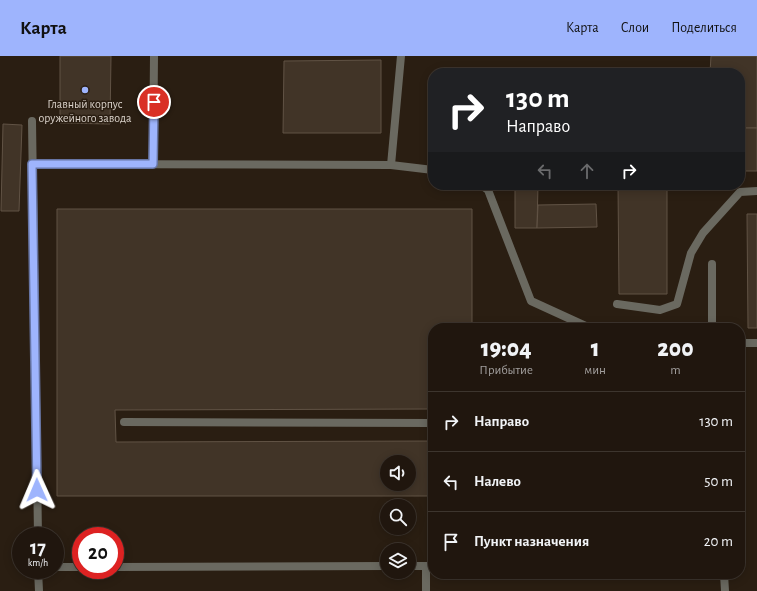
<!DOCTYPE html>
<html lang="ru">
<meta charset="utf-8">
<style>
:root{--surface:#20160e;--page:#2d231c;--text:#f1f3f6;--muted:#a29f9e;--line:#3d352e;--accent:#9eb4fd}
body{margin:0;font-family:"Alegreya Sans",sans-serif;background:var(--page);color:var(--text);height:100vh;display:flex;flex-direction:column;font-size:15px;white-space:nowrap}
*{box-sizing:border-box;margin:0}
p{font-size:13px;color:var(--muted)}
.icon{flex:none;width:22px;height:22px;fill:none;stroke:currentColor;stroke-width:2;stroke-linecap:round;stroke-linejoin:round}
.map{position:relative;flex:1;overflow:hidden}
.side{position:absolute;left:428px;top:267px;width:317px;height:256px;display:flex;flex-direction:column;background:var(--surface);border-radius:16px;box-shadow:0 2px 10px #0003,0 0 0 1px var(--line)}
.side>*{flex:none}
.banner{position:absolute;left:428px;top:12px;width:317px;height:122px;border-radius:16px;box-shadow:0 2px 10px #0003,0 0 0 1px var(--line);background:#202124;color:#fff;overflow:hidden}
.controls{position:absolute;left:380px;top:399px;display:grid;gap:8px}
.controls a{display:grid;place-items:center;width:36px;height:36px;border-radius:50%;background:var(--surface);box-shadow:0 2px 10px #0003,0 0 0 1px var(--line);font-size:20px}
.speed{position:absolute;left:12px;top:471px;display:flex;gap:8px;font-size:20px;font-weight:700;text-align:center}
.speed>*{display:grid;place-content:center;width:52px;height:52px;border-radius:50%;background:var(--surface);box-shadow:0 2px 10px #0003,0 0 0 1px var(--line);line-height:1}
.speed small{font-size:10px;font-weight:400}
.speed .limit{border:6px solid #d22;background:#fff;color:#111}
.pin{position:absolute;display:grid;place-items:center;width:34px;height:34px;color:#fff;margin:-17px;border:2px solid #fff;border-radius:50%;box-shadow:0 1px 4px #0007}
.me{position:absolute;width:44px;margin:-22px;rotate:359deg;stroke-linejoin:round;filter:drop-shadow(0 0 3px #0008)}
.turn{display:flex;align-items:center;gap:14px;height:84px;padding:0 12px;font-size:18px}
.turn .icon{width:52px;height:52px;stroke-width:2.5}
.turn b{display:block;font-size:28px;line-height:34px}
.lanes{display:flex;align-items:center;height:38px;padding:0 12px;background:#0003;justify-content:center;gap:20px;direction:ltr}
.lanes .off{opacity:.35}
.eta{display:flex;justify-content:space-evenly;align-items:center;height:68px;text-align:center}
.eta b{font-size:24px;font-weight:800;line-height:28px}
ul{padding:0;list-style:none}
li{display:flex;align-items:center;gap:12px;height:60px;padding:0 12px;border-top:1px solid var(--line)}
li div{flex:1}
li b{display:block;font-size:15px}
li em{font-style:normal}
header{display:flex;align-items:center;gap:24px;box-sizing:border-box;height:56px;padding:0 20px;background:var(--accent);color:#111}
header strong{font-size:19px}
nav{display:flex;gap:22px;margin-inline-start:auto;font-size:14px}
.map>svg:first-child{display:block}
</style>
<header>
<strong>Карта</strong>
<nav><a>Карта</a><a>Слои</a><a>Поделиться</a></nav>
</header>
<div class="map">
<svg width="757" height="535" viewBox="0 0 757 535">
<rect width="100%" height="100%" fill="#2a1e12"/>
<!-- building -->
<g fill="#413427" stroke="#615345" fill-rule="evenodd">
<polygon points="60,0 111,0 110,68 60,67"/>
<polygon points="711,0 757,0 757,72 740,72 740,17 710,17"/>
<polygon points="381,4 381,77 283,77 284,5"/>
<polygon points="3,68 22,69 19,155 1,155"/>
<rect x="740" y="72" width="17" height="43"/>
<polygon points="515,129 538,129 537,172 515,172"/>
<polygon points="618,129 667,129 667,238 619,238"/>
<polygon points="596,148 597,171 537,172 538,149"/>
<path d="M57,153H472V272H433V353L115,354L116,386L433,385V440H57ZM387,406H409V428H387Z"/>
<polygon points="747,158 757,158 757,272 748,272"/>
</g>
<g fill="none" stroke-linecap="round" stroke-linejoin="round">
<!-- service -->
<g stroke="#6a6960" stroke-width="8">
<polyline points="32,65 38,480"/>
<polyline points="32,108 391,109 433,114"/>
<polyline points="153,108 154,0"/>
<polyline points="391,109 401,0"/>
<polyline points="481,129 488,134 531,245 590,272"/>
<polyline points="617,248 660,254 677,248 691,197 703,177 740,136 757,135"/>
<polyline points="712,272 712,208"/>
<polyline points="740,287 757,287"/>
<polyline points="124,366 433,367"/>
<polyline points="409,510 433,510"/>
<polyline points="426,510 426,535"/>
<polyline points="55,511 81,511"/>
<polyline points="115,511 387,510"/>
<polyline points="38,514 39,535"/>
<polyline points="724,518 725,535"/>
</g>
</g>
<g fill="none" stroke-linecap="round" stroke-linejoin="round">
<defs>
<polyline id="route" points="37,434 32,108 153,108 154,46"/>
</defs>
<!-- route casing -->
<use href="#route" stroke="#6775a4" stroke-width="10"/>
<!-- route -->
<use href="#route" stroke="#9eb4fd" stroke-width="7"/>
</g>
<!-- markers -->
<circle fill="#9eb4fd" stroke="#2a1e12" stroke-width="1.5" cx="85" cy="34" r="4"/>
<g text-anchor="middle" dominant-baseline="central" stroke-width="3" stroke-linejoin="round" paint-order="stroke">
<!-- poi labels -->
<g font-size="12" fill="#d9d1c9" stroke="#2a1e12">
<text x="85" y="48">Главный корпус<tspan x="85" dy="14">оружейного завода</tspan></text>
</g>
</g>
</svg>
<div class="controls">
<a><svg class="icon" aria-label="sound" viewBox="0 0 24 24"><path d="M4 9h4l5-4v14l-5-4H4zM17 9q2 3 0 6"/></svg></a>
<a><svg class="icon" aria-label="search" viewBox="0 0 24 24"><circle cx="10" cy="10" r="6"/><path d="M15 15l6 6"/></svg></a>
<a><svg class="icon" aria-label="layers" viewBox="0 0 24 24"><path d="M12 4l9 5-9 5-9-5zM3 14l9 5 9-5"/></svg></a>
</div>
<div class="speed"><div>17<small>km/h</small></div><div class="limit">20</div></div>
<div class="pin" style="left:154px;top:46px;background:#d93025"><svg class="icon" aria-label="arrive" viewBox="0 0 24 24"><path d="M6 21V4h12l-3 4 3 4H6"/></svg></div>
<svg class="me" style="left:37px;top:434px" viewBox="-20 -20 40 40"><path d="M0-17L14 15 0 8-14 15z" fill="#9eb4fd" stroke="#fff" stroke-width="4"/></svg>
<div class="banner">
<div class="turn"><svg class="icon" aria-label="right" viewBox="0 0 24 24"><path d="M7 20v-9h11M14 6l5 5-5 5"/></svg><div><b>130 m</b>Направо</div></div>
<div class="lanes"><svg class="icon off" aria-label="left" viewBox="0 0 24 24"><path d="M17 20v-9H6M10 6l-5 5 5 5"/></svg><svg class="icon off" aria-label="ahead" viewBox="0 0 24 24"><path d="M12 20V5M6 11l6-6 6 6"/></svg><svg class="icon" aria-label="right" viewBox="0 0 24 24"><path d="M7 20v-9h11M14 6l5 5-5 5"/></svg></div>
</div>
<section class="side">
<div class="eta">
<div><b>19:04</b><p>Прибытие</p></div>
<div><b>1</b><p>мин</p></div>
<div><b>200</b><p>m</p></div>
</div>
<ul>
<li><svg class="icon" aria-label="right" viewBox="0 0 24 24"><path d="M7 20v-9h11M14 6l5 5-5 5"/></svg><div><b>Направо</b></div><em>130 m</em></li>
<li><svg class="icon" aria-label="left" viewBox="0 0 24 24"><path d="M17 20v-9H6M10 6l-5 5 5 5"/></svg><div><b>Налево</b></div><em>50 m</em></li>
<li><svg class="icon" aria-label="arrive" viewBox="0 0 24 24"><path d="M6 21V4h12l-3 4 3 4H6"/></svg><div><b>Пункт назначения</b></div><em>20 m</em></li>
</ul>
</section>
</div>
